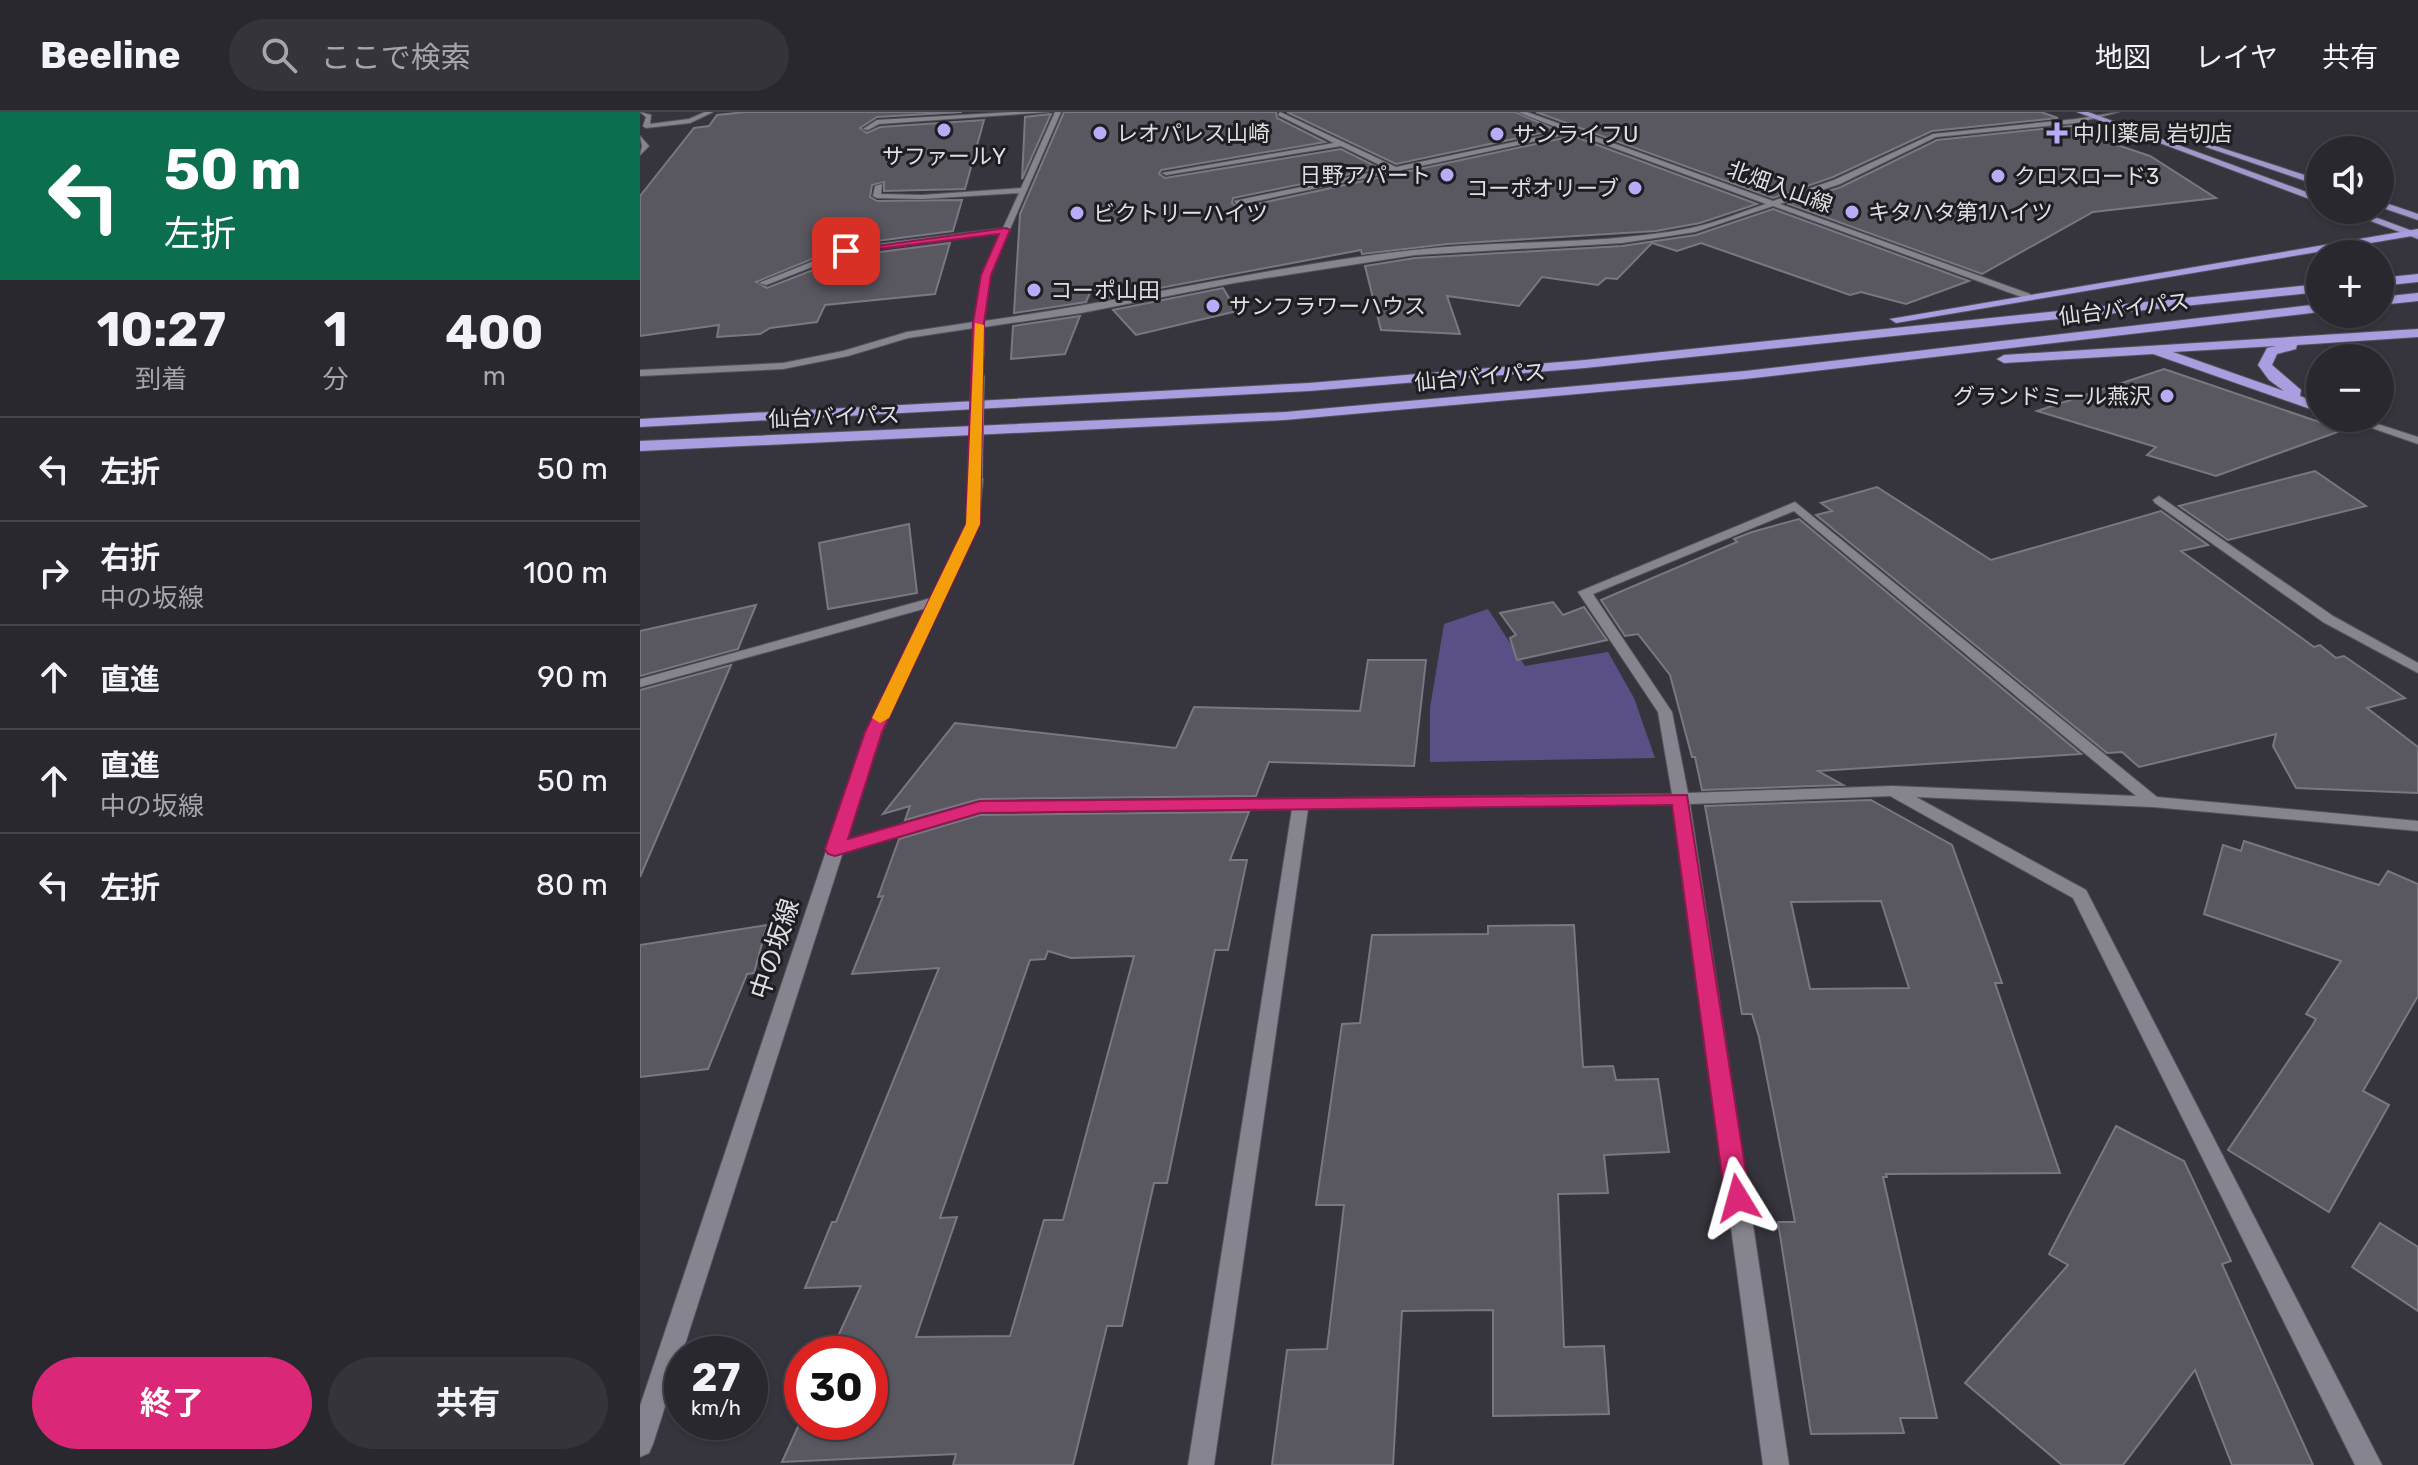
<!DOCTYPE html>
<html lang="ja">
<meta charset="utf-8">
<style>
:root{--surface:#28282e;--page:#34343a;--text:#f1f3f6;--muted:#a5a6aa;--line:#44444a;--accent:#db2777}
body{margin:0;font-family:Rubik,"Noto Sans JP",sans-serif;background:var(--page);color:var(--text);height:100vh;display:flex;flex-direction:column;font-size:30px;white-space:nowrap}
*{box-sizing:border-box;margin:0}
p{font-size:26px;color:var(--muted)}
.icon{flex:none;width:44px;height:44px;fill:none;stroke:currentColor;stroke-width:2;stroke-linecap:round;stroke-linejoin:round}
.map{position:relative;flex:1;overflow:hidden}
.sheet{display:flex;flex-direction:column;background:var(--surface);width:640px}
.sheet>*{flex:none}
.banner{background:#0b6e4f;color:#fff;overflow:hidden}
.controls{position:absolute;left:1666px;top:24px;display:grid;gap:16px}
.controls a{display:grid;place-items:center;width:88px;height:88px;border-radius:50%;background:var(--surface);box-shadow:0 2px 6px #0004,0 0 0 2px var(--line);font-size:40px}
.speed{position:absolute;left:24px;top:1224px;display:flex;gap:16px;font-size:40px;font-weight:700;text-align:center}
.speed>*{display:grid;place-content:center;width:104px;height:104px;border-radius:50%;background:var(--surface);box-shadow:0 2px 6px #0004,0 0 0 2px var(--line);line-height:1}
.speed small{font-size:20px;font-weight:400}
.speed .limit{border:12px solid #d22;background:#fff;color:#111}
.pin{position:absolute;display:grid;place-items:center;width:68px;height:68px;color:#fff;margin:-34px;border-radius:16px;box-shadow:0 4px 12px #0006}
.me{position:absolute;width:88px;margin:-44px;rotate:352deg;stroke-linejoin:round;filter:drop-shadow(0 0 6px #0008)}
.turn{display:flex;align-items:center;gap:28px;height:168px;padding:0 32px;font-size:36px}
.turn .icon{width:104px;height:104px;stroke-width:2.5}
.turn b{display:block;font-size:56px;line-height:68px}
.eta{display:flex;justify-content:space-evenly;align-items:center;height:136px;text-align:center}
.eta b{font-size:48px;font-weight:700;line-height:56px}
.button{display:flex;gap:16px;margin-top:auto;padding:16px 32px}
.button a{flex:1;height:92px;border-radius:48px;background:var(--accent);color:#fff;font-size:32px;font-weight:700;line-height:92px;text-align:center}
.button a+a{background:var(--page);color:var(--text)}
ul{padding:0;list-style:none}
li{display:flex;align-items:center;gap:24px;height:104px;padding:0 32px;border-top:2px solid var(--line)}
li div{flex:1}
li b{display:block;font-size:30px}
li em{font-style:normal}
header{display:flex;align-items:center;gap:48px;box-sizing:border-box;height:112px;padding:0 40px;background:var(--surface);border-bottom:2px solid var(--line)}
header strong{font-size:38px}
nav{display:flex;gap:44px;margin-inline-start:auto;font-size:28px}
.search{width:560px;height:72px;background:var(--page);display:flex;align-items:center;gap:20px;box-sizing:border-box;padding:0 28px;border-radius:44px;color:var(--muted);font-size:30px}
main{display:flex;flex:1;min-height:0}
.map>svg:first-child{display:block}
</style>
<header>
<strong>Beeline</strong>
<div class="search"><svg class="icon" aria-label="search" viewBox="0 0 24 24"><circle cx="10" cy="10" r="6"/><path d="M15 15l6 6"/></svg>ここで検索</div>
<nav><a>地図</a><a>レイヤ</a><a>共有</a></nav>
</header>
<main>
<section class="sheet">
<div class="banner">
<div class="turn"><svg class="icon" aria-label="left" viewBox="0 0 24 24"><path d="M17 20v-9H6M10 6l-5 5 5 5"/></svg><div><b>50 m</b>左折</div></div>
</div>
<div class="eta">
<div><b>10:27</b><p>到着</p></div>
<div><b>1</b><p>分</p></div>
<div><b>400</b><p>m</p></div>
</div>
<ul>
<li><svg class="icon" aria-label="left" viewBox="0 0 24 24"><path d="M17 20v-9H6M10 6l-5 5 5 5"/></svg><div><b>左折</b></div><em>50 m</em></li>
<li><svg class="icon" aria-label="right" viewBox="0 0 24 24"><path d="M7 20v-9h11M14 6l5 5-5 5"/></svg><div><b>右折</b><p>中の坂線</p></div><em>100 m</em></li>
<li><svg class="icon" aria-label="ahead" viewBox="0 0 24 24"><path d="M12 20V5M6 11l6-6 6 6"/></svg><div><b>直進</b></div><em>90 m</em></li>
<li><svg class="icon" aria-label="ahead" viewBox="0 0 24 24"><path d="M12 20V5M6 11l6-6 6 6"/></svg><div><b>直進</b><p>中の坂線</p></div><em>50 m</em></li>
<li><svg class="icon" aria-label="left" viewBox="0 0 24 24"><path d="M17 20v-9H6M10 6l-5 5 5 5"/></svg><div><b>左折</b></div><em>80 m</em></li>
</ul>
<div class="button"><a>終了</a><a>共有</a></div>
</section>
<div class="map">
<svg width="1778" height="1353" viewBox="0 0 1778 1353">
<rect width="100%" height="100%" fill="#36353d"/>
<!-- green -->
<polygon fill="#5b5086" points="848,497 885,554 968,540 994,586 1015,646 790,650 790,596 804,512"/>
<!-- building -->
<g fill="#595760" stroke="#797881" stroke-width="2" fill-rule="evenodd">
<polygon points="106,0 322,0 237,5 220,16 227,21 240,15 344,8 325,77 244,79 244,70 232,73 230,85 237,89 322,88 313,119 206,133 116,170 127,176 209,144 310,131 295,182 185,193 177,210 130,216 120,222 77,225 79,213 0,224 0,84 54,16 69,14 77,3"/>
<polygon points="424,0 636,0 637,6 685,30 521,58 519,62 525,66 701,37 739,56 593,86 592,91 598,96 933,24 1117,92 1060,111 1016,119 808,132 722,142 721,138 462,187 452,176 446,190 374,201 380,102"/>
<polygon points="647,0 875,0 916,18 756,52"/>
<polygon points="896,0 1401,0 1418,6 1292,19 1193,65 1133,86"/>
<polygon points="411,2 382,67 385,5"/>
<polygon points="1439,13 1482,29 1471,31 1510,44 1576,86 1453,100 1342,162 1149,92 1201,75 1297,28"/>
<polygon points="1133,97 1329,169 1266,192 1221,180 1210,183 1061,131 1037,139 1012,131 977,167 966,166 958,173 902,165 879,194 807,184 820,222 741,218 725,154 775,146 982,134 1056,123"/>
<polygon points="583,176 597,199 496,223 473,198"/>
<polygon points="440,204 425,242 371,247 373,214"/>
<polygon points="1524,257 1703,318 1576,364 1507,343 1516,335 1397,299"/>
<polygon points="1675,359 1726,394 1588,428 1539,394"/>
<polygon points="1237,375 1351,448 1521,399 1568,433 1541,439 1674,535 1680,533 1696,546 1704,544 1765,586 1727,596 1778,635 1778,681 1656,676 1633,634 1636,622 1499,655 1482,640 1467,641 1176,403 1192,399 1181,391"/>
<polygon points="1159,407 1441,642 1178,659 1203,673 1062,678 1055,645 1052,645 1030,563 998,522 985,524 961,488 1097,430 1094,427 1112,420"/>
<polygon points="269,412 277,481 188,497 179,431"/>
<polygon points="913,490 923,503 944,495 967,528 877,548 870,526 876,523 860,501"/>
<polygon points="116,493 98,537 0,564 0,519"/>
<polygon points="728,548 786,548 774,654 629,650 616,684 340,687 265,708 270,694 243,702 315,611 536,636 554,595 720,599"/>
<polygon points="91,553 0,765 0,578"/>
<path d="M1231,688L1312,733L1362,871H1355L1420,1061L1246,1062L1247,1065H1243L1297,1306H1260L1264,1321L1171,1322L1138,1110H1155L1119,925L1112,902H1102L1065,694ZM1241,789L1269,876L1170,877L1151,790Z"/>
<path d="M609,700L590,748H607L588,838H575L527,1071H514L482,1214H467L433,1353H313L316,1342L142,1350L162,1306V1310H230V1242H190L221,1174L165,1176L192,1110H196L299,856L212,862L243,784L238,785L259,727L340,703ZM408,839L431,846L494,844L423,1108H404L370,1224L276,1225L317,1105L300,1106L390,848L405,847Z"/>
<polygon points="1604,729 1739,773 1748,759 1778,772 1778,884 1723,979 1749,993 1689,1100 1588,1038 1672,914 1676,907 1666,902 1701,849 1564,802 1583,733 1601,739"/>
<polygon points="127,813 114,861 107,862 68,957 0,965 0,833"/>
<polygon points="934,813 943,955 973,954 976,968 1018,967 1029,1040 964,1043 968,1081 918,1082 924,1235 964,1234 969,1302 853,1304 853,1198 762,1199 753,1353 632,1353 647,1238 687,1237 704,1093 676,1093 702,912 720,911 732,823 848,822 848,814"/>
<polygon points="1476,1014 1544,1049 1591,1149 1582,1152 1673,1353 1592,1353 1555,1258 1483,1353 1422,1353 1325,1271 1428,1153 1409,1142"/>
<polygon points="1740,1111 1778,1135 1778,1199 1712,1155"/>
</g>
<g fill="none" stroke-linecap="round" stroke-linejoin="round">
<defs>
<g id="minor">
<polygon points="0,0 11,3 10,12 49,7 65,0 73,0 50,11 6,16 3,14 6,5"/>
<polygon points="373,0 409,0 239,12 228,18 223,17 237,8"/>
<path d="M415,0H421L350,163L344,209C488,189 629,154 774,138C866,127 959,134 1051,116C1076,111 1101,100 1126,92L933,21L762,58L759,61L754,60L597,93L594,89L748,57L701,34L526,63L522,61L694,31L638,3L640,0L756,55L926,19L878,0H887L1133,89L1194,68L1293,22L1436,7L1479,0L1436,11L1296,25L1200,72L1140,92L1390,182L1392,184L1387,187L1133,94L1055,120L982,131L775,143L594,171L441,201L344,215V244L339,247L334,244V216L268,226L208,244L143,257L0,264V258L143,251L203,239L267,220L334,210L342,163L360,121L208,141L126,173L119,171L206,136L363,116L379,81L282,87L237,86L233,84L235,74L242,72L241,82L282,83L381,76Z"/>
<polygon points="0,24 9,34 0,43 2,34"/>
<polygon points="1703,306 1719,306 1778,325 1778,332"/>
<path d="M337,364L343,367L339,412L242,620L207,728L340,690L1032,682L1018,600L938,480L1155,390L1517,685L1778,709V719L1513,695L1276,685L1446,778L1742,1353H1715L1433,786L1250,684L1050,692L1149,1353H1123L1034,692L668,697L574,1353H548L652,697L340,700L203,740L13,1332L9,1341L0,1345V1294L226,620L287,496L0,575V567L291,486L327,412L331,367ZM1154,399L1496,684L1252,674L1048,681L1032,600L953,482Z"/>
<polygon points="1519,384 1693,504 1778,551 1778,561 1683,510 1515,391 1513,388"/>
</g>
<g id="primary">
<polygon points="1437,0 1448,0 1680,85 1680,91"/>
<polygon points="1566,31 1680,68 1680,74 1566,35"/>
<polygon points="1740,89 1778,102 1778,108 1740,95"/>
<polygon points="1702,98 1716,98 1778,121 1778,127"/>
</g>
<g id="trunk">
<polygon points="1778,117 1778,123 1256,211 1250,207"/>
<polygon points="1778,162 1778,170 1740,174 1740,166"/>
<polygon points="1680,172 1680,180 945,256 669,279 0,315 0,307 669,271 945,248"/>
<polygon points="1778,181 1778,189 1740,193 1740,185"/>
<polygon points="1680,192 1680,200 1105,267 645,308 0,339 0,329 645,300 1105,259"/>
<path d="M1778,217V225L1657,233L1656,237L1637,242L1632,253L1661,278L1660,284L1680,292V298L1676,299L1513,242L1364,251L1357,247L1364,243ZM1636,234L1627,236L1618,253L1629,268L1644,279L1533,240Z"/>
</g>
</defs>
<!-- minor casing -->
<use href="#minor" stroke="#545359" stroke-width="2"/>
<!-- primary casing -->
<use href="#primary" stroke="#545359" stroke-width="2"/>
<!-- trunk casing -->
<use href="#trunk" stroke="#545359" stroke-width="2"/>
<!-- minor -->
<use href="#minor" fill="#86848e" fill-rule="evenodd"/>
<!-- primary -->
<use href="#primary" fill="#a197cb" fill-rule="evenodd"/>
<!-- trunk -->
<use href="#trunk" fill="#aa9de0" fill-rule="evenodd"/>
<defs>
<polyline id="minor-bridge-far1" points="339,266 339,244"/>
<polyline id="minor-bridge" points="337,367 339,264"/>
</defs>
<!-- minor-bridge-far1 casing -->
<use href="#minor-bridge-far1" stroke="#545359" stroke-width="10" stroke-linecap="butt"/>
<!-- minor-bridge casing -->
<use href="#minor-bridge" stroke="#545359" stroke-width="12" stroke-linecap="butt"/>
<!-- minor-bridge-far1 -->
<use href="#minor-bridge-far1" stroke="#86848e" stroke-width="9"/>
<!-- minor-bridge -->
<use href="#minor-bridge" stroke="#86848e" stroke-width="11"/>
</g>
<!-- route -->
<polygon fill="#db2777" stroke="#8e194d" stroke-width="2" points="366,116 370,118 351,163 344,211 340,412 242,620 208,727 340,689 1047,683 1110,1086 1106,1094 1098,1097 1089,1094 1085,1086 1032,693 340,701 195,744 188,742 185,737 225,620 326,412 333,211 341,163 359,122 206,141 201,139"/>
<!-- slow -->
<polygon fill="#f59e0b" points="335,211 344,213 340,412 249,606 240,611 232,606 326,412"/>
<!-- markers -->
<g fill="#b9abf7" stroke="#1e1d21" stroke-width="3">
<circle cx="304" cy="18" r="8"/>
<circle cx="460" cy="21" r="8"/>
<path d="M1413 9h8v8h8v8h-8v8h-8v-8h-8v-8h8z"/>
<circle cx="857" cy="22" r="8"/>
<circle cx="807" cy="63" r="8"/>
<circle cx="1358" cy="64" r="8"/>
<circle cx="995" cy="76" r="8"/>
<circle cx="1212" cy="100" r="8"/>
<circle cx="437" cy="101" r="8"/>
<circle cx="394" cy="178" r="8"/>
<circle cx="573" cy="194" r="8"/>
<circle cx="1527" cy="284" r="8"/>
</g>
<g text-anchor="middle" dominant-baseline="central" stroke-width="6" stroke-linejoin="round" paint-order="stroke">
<!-- far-poi labels -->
<g font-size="22" fill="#dedee3" stroke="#1e1d21" text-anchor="start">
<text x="476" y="21">レオパレス山崎</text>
<text x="1433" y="21">中川薬局 岩切店</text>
<text x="873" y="22">サンライフU</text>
<text x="304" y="44" text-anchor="middle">サファールY</text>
<text x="791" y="63" text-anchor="end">日野アパート</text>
<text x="1374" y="64">クロスロード3</text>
<text x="979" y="76" text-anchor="end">コーポオリーブ</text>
<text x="1228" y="100">キタハタ第1ハイツ</text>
<text x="453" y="101">ビクトリーハイツ</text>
<text x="410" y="178">コーポ山田</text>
<text x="589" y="194">サンフラワーハウス</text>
<text x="1511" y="284" text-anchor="end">グランドミール燕沢</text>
</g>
<!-- far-street labels -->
<g font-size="22" fill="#dedee3" stroke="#1e1d21">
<text transform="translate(1140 75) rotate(20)">北畑入山線</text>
<text transform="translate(1484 197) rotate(-7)">仙台バイパス</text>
<text transform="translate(840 265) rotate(-5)">仙台バイパス</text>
<text transform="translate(194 305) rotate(-2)">仙台バイパス</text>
</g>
<!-- street labels -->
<g font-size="26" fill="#dedee3" stroke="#1e1d21">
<text transform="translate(135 837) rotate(-72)">中の坂線</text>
</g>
</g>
</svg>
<div class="controls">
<a><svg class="icon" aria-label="sound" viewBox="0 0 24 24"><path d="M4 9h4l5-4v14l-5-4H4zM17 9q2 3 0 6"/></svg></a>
<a>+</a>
<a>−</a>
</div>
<div class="speed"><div>27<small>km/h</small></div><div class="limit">30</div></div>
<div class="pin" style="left:206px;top:139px;background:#d93025"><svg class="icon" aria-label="arrive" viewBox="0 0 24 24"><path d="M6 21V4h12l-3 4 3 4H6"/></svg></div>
<svg class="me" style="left:1098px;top:1086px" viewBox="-20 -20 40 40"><path d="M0-17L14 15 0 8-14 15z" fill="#db2777" stroke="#fff" stroke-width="4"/></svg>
</div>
</main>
